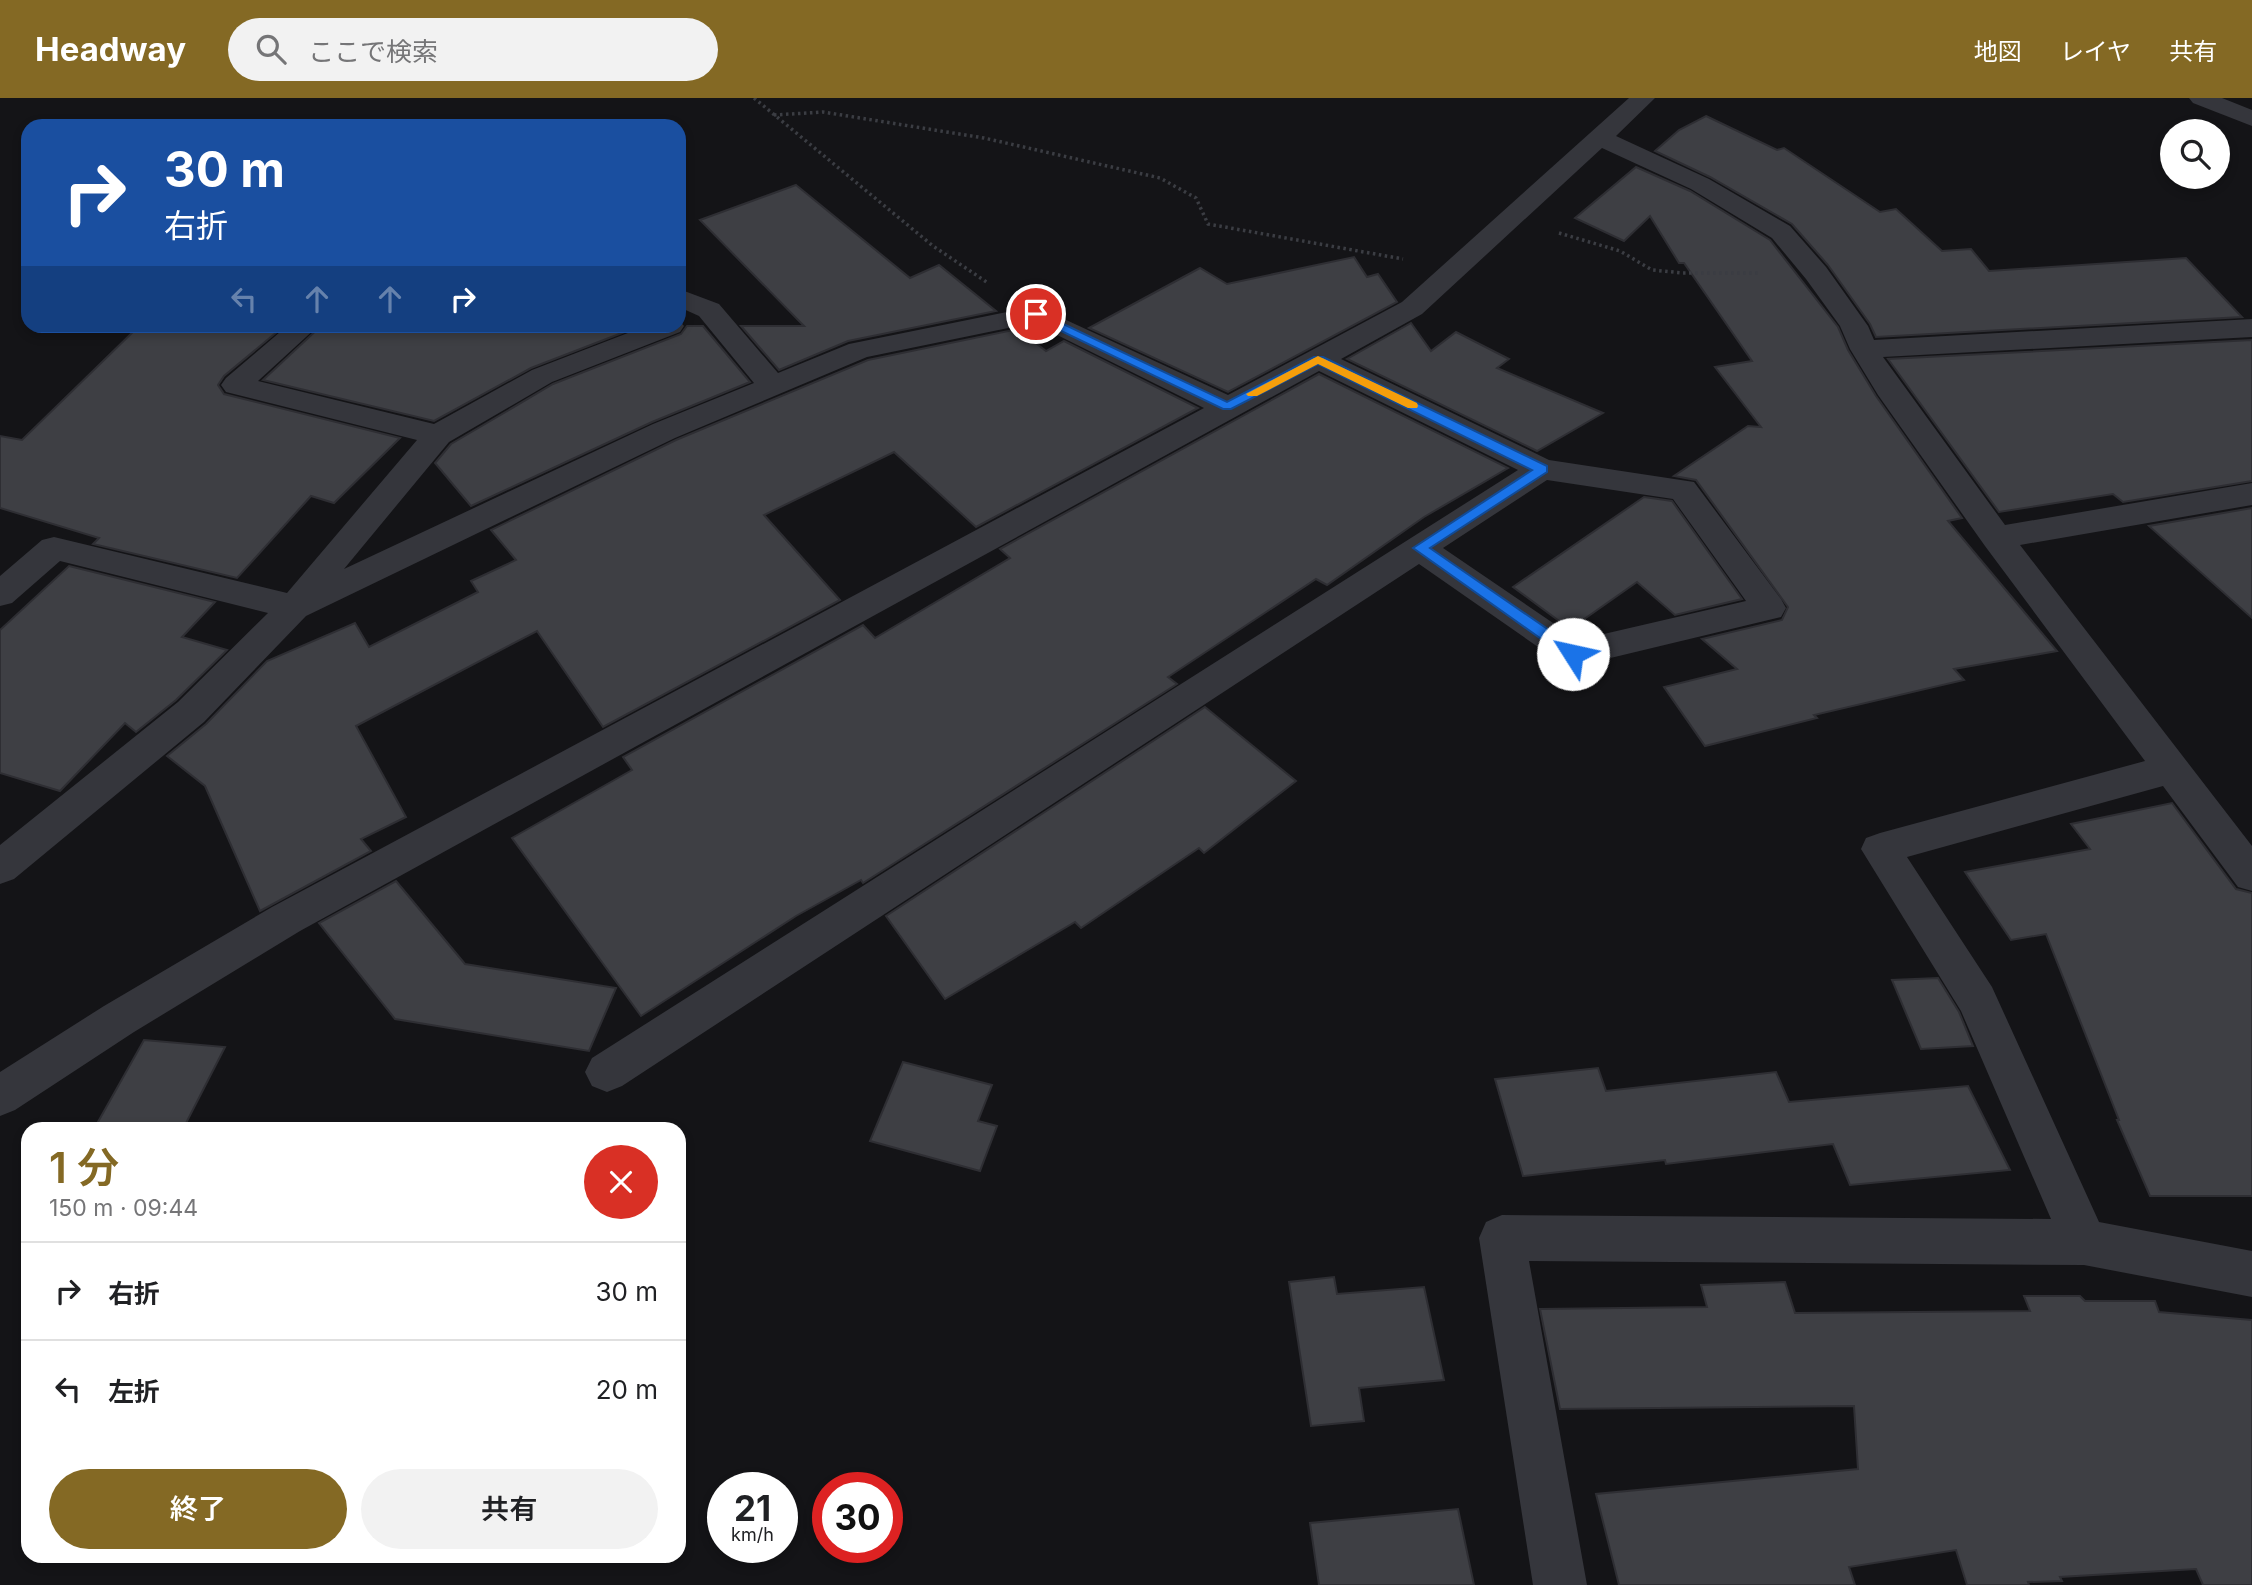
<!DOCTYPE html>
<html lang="ja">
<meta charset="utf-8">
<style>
:root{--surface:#fff;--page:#f2f2f2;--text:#202124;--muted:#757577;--line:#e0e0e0;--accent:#846924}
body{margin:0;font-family:Inter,"Noto Sans JP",sans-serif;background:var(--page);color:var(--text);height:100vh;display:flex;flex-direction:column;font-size:26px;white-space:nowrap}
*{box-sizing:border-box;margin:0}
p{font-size:23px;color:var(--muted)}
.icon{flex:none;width:38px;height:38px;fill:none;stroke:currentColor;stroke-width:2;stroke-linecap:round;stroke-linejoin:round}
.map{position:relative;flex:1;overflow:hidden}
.side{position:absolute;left:21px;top:1024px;width:665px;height:441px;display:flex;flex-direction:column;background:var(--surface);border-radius:21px;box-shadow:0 4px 10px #0003}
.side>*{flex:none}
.banner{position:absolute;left:21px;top:21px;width:665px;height:214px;border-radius:21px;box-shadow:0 4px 10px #0003;background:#1a4fa0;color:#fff;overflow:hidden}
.controls{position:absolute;left:2160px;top:21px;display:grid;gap:14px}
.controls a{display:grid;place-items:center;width:70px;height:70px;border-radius:50%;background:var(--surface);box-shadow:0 4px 10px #0003;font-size:35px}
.speed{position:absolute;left:707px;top:1374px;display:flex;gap:14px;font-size:35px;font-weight:700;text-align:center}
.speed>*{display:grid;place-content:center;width:91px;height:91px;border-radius:50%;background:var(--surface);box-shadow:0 4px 10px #0003;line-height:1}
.speed small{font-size:18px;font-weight:400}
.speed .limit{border:10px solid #d22;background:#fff;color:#111}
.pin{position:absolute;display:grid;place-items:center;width:60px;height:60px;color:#fff;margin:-30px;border:4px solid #fff;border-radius:50%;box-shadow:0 2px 7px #0007}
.me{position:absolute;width:77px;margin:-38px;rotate:305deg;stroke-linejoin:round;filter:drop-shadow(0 0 5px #0008)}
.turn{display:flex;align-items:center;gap:24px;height:147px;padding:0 28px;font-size:32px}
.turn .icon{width:91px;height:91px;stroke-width:2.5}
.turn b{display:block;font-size:49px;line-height:60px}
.lanes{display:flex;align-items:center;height:66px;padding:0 28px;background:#0003;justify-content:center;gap:35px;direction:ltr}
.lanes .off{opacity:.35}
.round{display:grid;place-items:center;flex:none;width:74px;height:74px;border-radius:37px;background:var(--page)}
.summary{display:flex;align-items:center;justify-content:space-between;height:119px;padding:0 28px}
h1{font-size:42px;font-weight:600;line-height:52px;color:var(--accent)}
.cta{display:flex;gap:14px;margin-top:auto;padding:14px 28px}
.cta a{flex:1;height:80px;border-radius:42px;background:var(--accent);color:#fff;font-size:28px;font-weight:600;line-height:80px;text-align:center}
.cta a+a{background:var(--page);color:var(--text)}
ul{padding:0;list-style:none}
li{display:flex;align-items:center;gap:21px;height:98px;padding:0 28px;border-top:2px solid var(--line)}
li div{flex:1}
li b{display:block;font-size:26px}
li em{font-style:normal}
header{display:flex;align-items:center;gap:42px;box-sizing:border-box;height:98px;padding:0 35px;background:var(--accent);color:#fff}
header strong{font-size:33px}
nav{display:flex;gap:38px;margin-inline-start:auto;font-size:24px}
.search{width:490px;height:63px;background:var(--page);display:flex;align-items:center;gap:18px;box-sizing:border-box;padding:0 24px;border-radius:38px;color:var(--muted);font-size:26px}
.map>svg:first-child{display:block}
</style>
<header>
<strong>Headway</strong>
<div class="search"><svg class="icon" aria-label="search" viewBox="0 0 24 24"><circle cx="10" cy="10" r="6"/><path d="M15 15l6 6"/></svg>ここで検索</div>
<nav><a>地図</a><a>レイヤ</a><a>共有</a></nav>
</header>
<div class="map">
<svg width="2252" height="1487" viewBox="0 0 2252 1487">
<rect width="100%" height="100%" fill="#141417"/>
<!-- building -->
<g fill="#3e3f44" stroke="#2e2e33" stroke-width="2">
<polygon points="1706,18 1777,52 1784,50 1880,114 1896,111 1942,153 1971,151 1989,173 2186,160 2242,219 1876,239 1870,226 1828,167 1792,126 1710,79 1655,53 1679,32"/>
<polygon points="1636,69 1690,93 1770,142 1838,229 1848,252 1876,298 1962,420 1948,423 2057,553 1954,571 1964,582 1814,617 1817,620 1705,648 1664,589 1737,571 1702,541 1782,522 1788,509 1696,382 1674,378 1748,328 1761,329 1715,269 1752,263 1684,165 1679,165 1650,118 1624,143 1575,120"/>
<polygon points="796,87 910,180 939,167 996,213 848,243 779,272 741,228 804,228 700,122"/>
<polygon points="1354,159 1367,179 1378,176 1397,204 1228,294 1089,230 1200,170 1227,186"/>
<polygon points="1411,225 1431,253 1456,234 1509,261 1497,270 1603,315 1537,353 1347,261"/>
<polygon points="139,228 284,228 224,278 218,287 224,296 400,340 334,405 311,398 237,480 93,446 99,440 0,410 0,338 22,342"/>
<polygon points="321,228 320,228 640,228 531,270 434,323 263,282"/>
<polygon points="687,228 703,228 750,284 652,324 471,408 435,365 451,346 553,286 681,236"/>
<polygon points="1018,231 1046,253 1064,243 1198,310 976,429 894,354 764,417 840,502 603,629 537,533 356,628 406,719 361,741 371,753 260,813 205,688 167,658 206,626 267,563 355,525 369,549 478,494 471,483 516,462 491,432 676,342 868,262"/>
<polygon points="2252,242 2252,383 2123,404 2113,396 1999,414 1888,261"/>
<polygon points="1319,276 1508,370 1424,419 1327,487 1316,481 1168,579 1177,586 863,785 861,782 796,818 641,918 512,740 632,672 623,659 863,527 875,540 1010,460 1000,451"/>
<polygon points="1644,399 1672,403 1742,501 1675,517 1637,484 1570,531 1513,489"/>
<polygon points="2252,410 2252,520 2149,428"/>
<polygon points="69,468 215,504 182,539 227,552 176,602 136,634 125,625 60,693 0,675 0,532"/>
<polygon points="1205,609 1296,683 1204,755 1199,750 1081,830 1075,824 945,901 886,818"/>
<polygon points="2172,705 2236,791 2252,795 2252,1098 2150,1098 2117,1022 2119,1022 2046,836 2011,842 1965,774 2090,751 2071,726"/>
<polygon points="396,783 465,866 616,890 589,953 395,921 319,825"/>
<polygon points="1938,880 1959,914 1973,948 1921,951 1892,882"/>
<polygon points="144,942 225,949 183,1031 94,1031"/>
<polygon points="903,964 992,987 978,1023 997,1028 980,1073 870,1043"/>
<polygon points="1598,970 1606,993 1776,974 1789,1004 1968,988 2010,1072 1850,1087 1833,1046 1666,1066 1665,1062 1523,1078 1495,981"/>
<polygon points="1334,1179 1337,1196 1424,1189 1444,1282 1359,1290 1364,1323 1311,1328 1289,1184"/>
<polygon points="1785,1184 1795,1215 2030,1213 2024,1198 2080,1198 2085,1203 2155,1203 2159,1214 2252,1222 2252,1487 2203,1487 2196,1471 2060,1479 2062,1483 2028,1484 2029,1487 1967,1487 1956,1452 1849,1469 1855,1487 1619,1487 1596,1396 1858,1371 1854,1308 1560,1311 1540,1211 1707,1209 1701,1187"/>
<polygon points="1458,1411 1474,1487 1319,1487 1310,1425"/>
</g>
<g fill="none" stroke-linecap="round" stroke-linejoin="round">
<!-- path -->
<g stroke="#3b3d43" stroke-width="3.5" stroke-dasharray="2.5 3.5" stroke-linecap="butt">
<polyline points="754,0 933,148 988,185"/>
<polyline points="774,17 823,14 984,40 1160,80 1196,100 1208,126 1403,161"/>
<polyline points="1559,135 1620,153 1652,172 1683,175 1759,175"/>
</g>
<!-- street -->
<g fill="#35363c" fill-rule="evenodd">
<path d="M1629,0H1655L1616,38L1709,81L1790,128L1826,169L1868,228L1874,242L2252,221V239L1883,259L2005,427L2252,385V407L2020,447L2252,748V793L2238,789L2163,688L1907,759L1992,889L2099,1124L2252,1153V1199L2084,1167L1529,1163L1587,1487H1533L1479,1140L1486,1124L1502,1117L2051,1121L1961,913L1861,751L1866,740L1880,735L2145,663L1985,448L1878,297L1850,251L1840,228L1806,181L1772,140L1691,91L1602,50L1422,216L1341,261L1549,362L1694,384L1781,501L1786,510L1781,519L1573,569L1561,565L1419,466L622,988L607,994L592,988L585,974L592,960L1518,372L1319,273L300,833L134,934L15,1012L0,1018V974L104,908L272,809L1204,310L1033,225L867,259L675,340L306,518L204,624L14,781L0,786V747L178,604L268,515L60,463L12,505L0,508V478L42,442L54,439L287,495L417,342L226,294L221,287L226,280L287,228H318L258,283L434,326L532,272L646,228H679V222L684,228L680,234L552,284L449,344L344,471L653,326L754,285L699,218L679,209V191L719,206L778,275L849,246L1036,208L1228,297L1402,204ZM1547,382L1673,401L1746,503L1578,542L1443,450Z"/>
<polygon points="2189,0 2222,0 2252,12 2252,28 2193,5"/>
</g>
</g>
<!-- route -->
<polygon fill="#1a73e8" stroke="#114b97" stroke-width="2" points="1036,213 1227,304 1314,259 1323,259 1547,368 1547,374 1430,450 1578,552 1580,556 1578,560 1568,560 1413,450 1532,372 1318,266 1231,311 1223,311 1032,219 1030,216"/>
<!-- slow -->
<polygon fill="#f59e0b" points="1318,258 1417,305 1418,308 1417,310 1408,310 1318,266 1257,298 1248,298 1246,296"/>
</svg>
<div class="controls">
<a><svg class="icon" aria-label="search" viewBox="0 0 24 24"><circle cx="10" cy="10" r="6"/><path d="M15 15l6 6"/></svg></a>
</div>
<div class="speed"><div>21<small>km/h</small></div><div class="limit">30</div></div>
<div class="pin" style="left:1036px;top:216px;background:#d93025"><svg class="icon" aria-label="arrive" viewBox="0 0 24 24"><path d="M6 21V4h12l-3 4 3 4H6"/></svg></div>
<svg class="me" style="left:1573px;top:556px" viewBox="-20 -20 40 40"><circle r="19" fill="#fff"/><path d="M0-13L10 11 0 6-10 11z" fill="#1a73e8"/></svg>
<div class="banner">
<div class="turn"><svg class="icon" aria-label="right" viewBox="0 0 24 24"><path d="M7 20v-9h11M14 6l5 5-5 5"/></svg><div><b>30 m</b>右折</div></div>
<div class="lanes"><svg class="icon off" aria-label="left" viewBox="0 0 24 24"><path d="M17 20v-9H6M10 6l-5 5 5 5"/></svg><svg class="icon off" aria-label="ahead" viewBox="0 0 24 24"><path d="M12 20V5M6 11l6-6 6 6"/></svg><svg class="icon off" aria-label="ahead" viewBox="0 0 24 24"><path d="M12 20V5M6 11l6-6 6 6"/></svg><svg class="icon" aria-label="right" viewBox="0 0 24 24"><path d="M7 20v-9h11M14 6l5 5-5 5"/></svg></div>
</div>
<section class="side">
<div class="summary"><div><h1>1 分</h1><p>150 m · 09:44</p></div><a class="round" style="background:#d93025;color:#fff"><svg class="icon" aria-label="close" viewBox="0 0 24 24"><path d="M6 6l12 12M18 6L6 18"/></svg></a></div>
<ul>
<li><svg class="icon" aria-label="right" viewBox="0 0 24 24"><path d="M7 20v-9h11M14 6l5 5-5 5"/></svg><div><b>右折</b></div><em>30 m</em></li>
<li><svg class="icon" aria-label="left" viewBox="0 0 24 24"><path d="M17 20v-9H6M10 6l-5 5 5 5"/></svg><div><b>左折</b></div><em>20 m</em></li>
</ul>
<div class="cta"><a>終了</a><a>共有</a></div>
</section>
</div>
